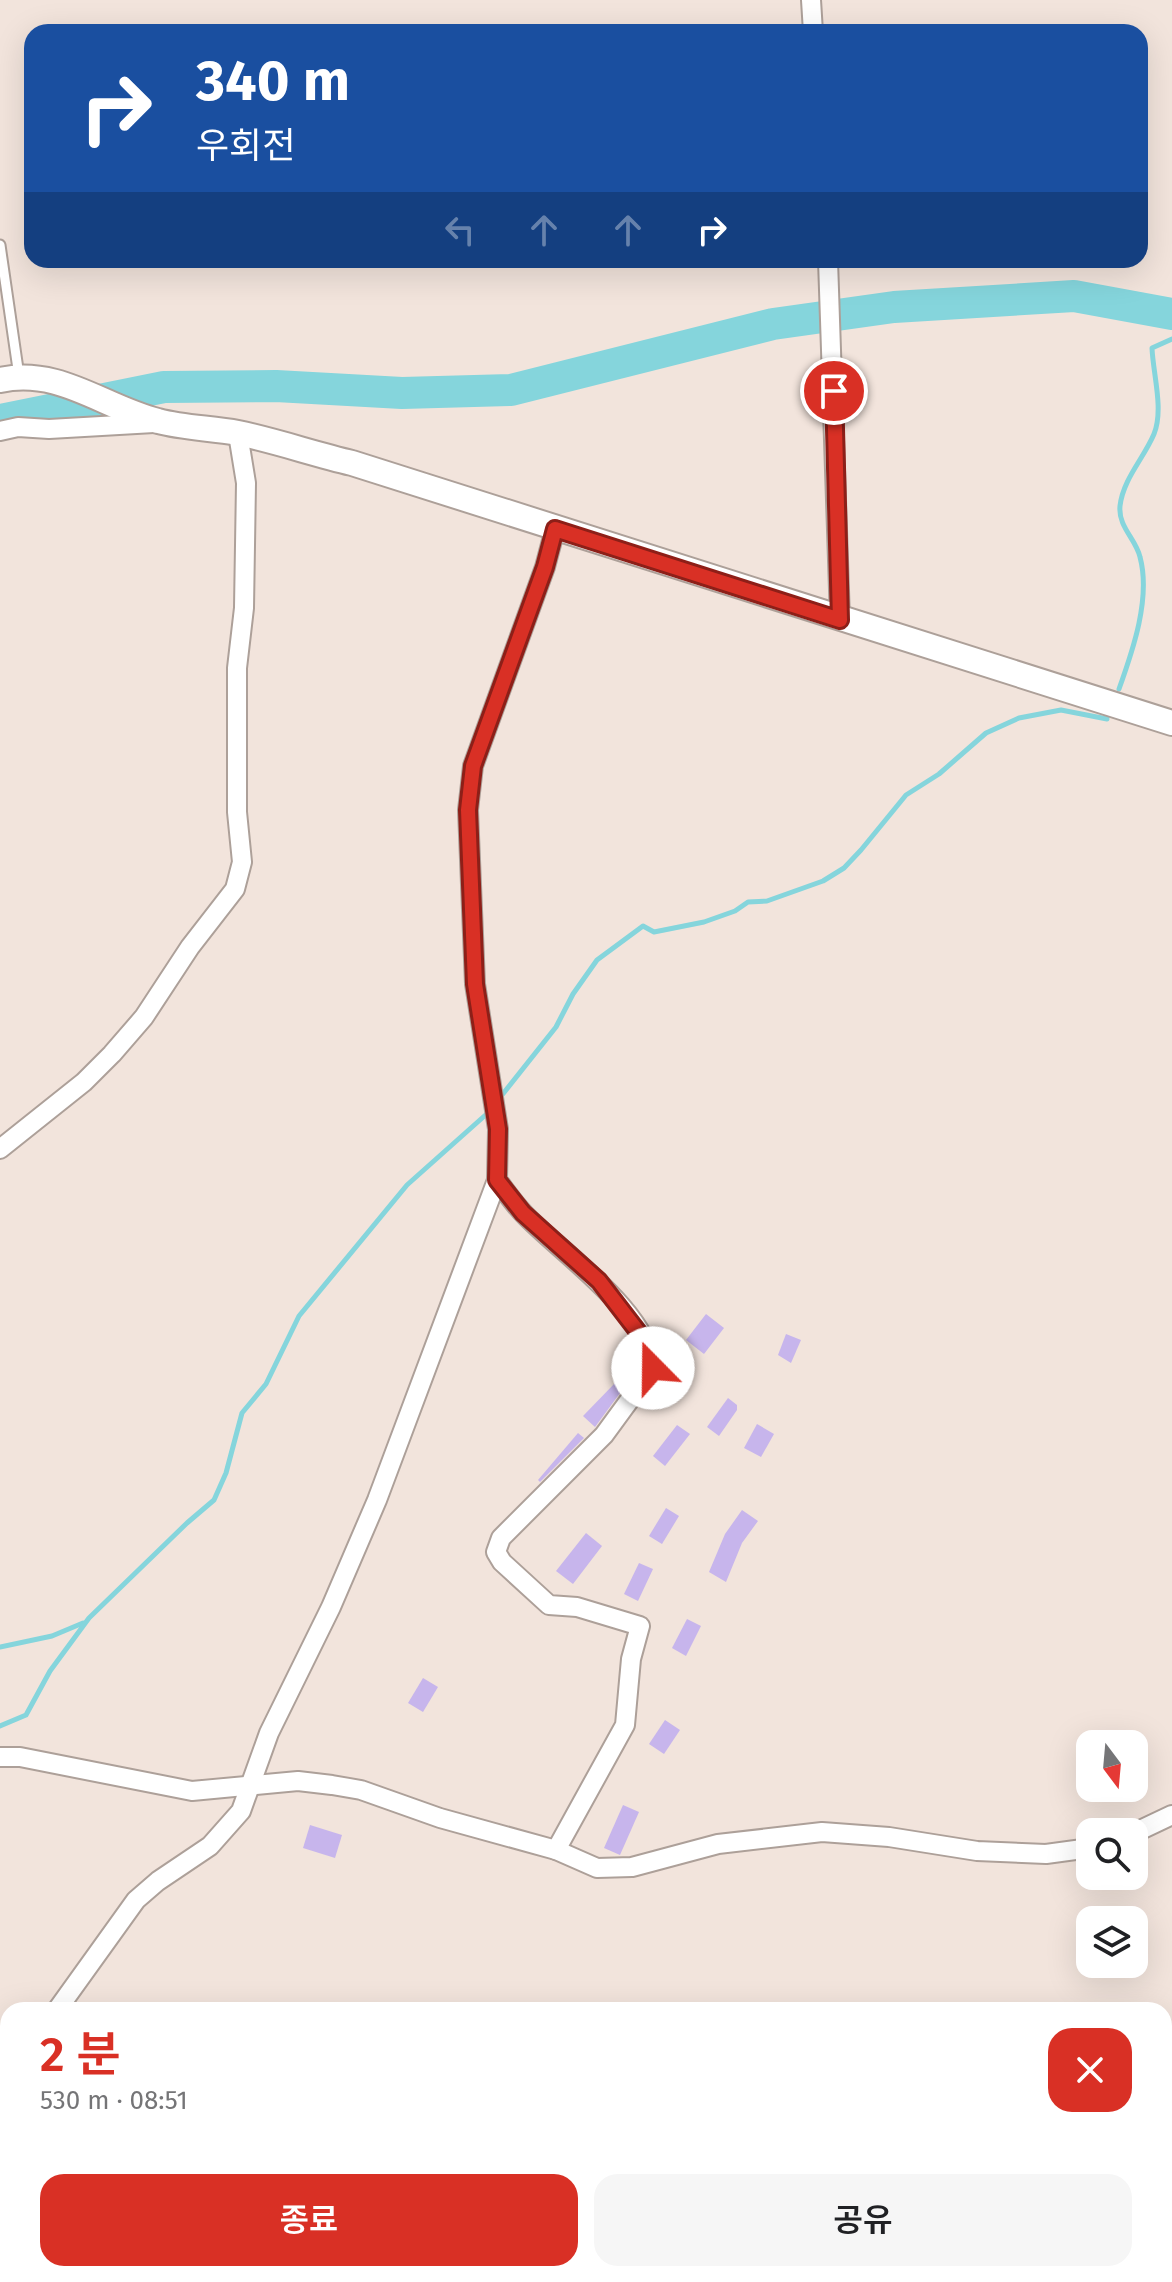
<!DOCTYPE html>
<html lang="ko">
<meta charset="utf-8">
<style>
:root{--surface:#fff;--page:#f6f6f6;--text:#202124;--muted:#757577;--accent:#d93025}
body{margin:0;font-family:"Fira Sans","Noto Sans KR",sans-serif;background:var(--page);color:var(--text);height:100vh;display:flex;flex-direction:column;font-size:30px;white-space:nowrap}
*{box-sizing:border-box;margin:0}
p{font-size:26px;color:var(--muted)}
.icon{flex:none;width:44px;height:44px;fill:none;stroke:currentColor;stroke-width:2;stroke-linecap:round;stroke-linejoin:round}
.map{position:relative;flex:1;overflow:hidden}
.sheet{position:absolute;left:0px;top:2002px;width:1172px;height:280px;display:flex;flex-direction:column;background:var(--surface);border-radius:24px 24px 0 0;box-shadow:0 8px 32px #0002}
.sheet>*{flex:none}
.hud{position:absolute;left:24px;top:24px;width:1124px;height:244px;border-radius:24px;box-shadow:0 8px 32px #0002;background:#1a4fa0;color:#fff;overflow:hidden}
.needle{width:52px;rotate:164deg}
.controls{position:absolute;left:1076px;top:1730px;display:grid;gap:16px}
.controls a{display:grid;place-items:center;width:72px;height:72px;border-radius:16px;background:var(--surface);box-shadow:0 8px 32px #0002;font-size:40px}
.pin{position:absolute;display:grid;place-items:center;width:68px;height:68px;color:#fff;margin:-34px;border:4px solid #fff;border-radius:50%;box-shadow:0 2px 8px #0007}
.me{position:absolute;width:88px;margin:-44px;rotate:338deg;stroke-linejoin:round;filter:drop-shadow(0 0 6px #0008)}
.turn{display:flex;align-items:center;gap:28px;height:168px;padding:0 40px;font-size:36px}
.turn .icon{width:104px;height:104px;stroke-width:2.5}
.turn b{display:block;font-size:56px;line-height:68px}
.lanes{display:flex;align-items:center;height:76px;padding:0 40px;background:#0003;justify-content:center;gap:40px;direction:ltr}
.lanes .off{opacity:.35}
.round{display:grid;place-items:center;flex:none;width:84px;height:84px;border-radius:24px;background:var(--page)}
.summary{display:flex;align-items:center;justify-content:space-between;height:136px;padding:0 40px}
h1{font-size:48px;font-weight:600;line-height:60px;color:var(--accent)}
.action{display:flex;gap:16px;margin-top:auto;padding:16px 40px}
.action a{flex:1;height:92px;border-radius:24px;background:var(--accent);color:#fff;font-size:32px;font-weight:600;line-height:92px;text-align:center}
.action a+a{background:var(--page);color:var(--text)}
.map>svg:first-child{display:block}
</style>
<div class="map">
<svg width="1172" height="2282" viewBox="0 0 1172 2282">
<rect width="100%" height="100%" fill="#f2e4dc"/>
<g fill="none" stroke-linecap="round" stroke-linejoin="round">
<!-- stream -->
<g stroke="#85d5dc" stroke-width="5">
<path d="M1119,689C1133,650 1151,598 1140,557C1136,539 1118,527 1120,506C1123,479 1144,458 1154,434C1164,409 1153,374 1152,348L1172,339"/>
<polyline points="498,1100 556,1027 573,994 597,960 643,926 654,932 704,922 735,911 748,902 767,901 823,881 844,868 861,850 906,795 939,774 986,733 1019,718 1061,710 1107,719"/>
<polyline points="0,1647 52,1636 83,1623"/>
<polyline points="0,1726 26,1715 50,1671 89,1618 187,1523 214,1500 226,1473 242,1413 266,1384 299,1316 407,1185 490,1111"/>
</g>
<!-- river -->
<polyline stroke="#85d5dc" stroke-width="32" points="0,420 164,387 276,386 402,393 511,390 773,324 894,307 1074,296 1172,314"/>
</g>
<!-- building -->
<g fill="#c7b5ec">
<polygon points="706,1314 724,1328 704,1354 686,1340"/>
<polygon points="786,1334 801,1340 791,1363 778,1355"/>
<polygon points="616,1382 623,1389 595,1427 583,1416"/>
<polygon points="728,1398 737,1405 737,1410 719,1436 707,1427"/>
<polygon points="757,1424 774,1434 761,1457 744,1448"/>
<polygon points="677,1425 690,1434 665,1466 653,1456"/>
<polygon points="578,1433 584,1438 540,1482 538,1480"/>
<polygon points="666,1508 679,1516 662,1544 649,1536"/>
<polygon points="742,1510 758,1521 742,1543 726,1582 709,1572 725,1534"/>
<polygon points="586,1533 602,1546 573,1584 556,1571"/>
<polygon points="639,1563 653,1569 638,1601 624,1594"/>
<polygon points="687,1619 701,1626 686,1656 672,1648"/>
<polygon points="423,1678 438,1687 423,1712 408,1703"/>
<polygon points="665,1720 680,1730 664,1754 649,1744"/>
<polygon points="623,1805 639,1812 620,1855 604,1848"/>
<polygon points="310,1825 342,1835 335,1858 303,1848"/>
</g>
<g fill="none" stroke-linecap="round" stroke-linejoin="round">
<defs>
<polyline id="service" points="0,245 19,376"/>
<g id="minor">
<polyline points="811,0 813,32"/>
<polyline points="828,260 840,620"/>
<polyline points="0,431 18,427 49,429 154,423"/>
<polyline points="0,1149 84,1082 112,1054 144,1017 190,947 235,889 242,862 237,812 237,668 244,608 246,483 238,434"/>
<path d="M497,1180C506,1192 514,1204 524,1214C562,1254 648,1311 653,1368L604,1435L501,1538L496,1552L502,1562L549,1605L577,1607L640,1626L631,1659L625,1725L556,1850"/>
<polyline points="0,1757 20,1757 192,1791 298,1781 332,1785 361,1790 440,1818 556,1850 597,1868 632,1867 718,1844 822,1832 889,1837 977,1851 1046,1854 1090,1848"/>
<polyline points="1134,1833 1172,1815"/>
<polyline points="57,2010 136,1900 158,1881 210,1846 241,1811 269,1733 331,1607 377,1500 497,1180 498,1129 475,984 468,810 473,766 545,567 555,529"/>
<polyline points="0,2137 8,2117"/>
</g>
<path id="tertiary" d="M0,380C60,367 104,408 158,421C184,428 212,428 238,433C276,441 314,454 352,463L1172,723"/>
</defs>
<!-- service casing -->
<use href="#service" stroke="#ada099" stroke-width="13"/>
<!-- minor casing -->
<use href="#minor" stroke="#ada099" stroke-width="22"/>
<!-- tertiary casing -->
<use href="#tertiary" stroke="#ada099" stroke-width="28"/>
<!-- path -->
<g stroke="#b3a7a1" stroke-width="3" stroke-dasharray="6 6" stroke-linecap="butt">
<polyline points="0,2219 8,2219"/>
<polyline points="166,2274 168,2282"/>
</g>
<!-- service -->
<use href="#service" stroke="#fff" stroke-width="9"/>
<!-- minor -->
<use href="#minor" stroke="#fff" stroke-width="18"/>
<!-- tertiary -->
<use href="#tertiary" stroke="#fff" stroke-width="24"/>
</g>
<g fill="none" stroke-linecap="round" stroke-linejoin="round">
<defs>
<polyline id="route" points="653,1368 652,1354 642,1337 599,1281 523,1213 497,1180 498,1129 475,984 468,810 473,766 545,567 555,529 840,620 834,391"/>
</defs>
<!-- route casing -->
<use href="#route" stroke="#8d1f18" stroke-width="20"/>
<!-- route -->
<use href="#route" stroke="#d93025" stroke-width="14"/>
</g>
</svg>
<div class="controls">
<a><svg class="needle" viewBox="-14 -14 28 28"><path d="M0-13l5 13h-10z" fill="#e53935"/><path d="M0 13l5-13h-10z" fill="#757577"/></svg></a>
<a><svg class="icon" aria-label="search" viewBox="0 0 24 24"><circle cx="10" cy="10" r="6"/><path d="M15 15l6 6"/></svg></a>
<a><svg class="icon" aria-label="layers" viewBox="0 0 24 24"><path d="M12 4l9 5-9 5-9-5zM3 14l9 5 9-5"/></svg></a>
</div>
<div class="pin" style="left:834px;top:391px;background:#d93025"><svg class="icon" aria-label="arrive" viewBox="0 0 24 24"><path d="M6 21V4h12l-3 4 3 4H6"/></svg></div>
<svg class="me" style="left:653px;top:1368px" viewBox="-20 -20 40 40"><circle r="19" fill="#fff"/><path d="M0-13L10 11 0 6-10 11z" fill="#d93025"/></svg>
<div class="hud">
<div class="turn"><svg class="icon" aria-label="right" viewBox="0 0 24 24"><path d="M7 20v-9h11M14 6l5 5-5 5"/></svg><div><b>340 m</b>우회전</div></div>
<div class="lanes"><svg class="icon off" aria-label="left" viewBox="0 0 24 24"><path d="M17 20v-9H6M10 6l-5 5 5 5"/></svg><svg class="icon off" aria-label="ahead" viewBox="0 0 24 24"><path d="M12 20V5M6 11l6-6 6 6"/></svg><svg class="icon off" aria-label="ahead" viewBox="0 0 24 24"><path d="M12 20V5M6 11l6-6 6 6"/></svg><svg class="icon" aria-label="right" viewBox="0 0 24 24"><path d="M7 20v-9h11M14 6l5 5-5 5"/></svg></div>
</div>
<section class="sheet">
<div class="summary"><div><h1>2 분</h1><p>530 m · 08:51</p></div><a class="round" style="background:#d93025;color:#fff"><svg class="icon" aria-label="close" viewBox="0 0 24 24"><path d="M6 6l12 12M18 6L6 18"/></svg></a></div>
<div class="action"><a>종료</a><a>공유</a></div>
</section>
</div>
